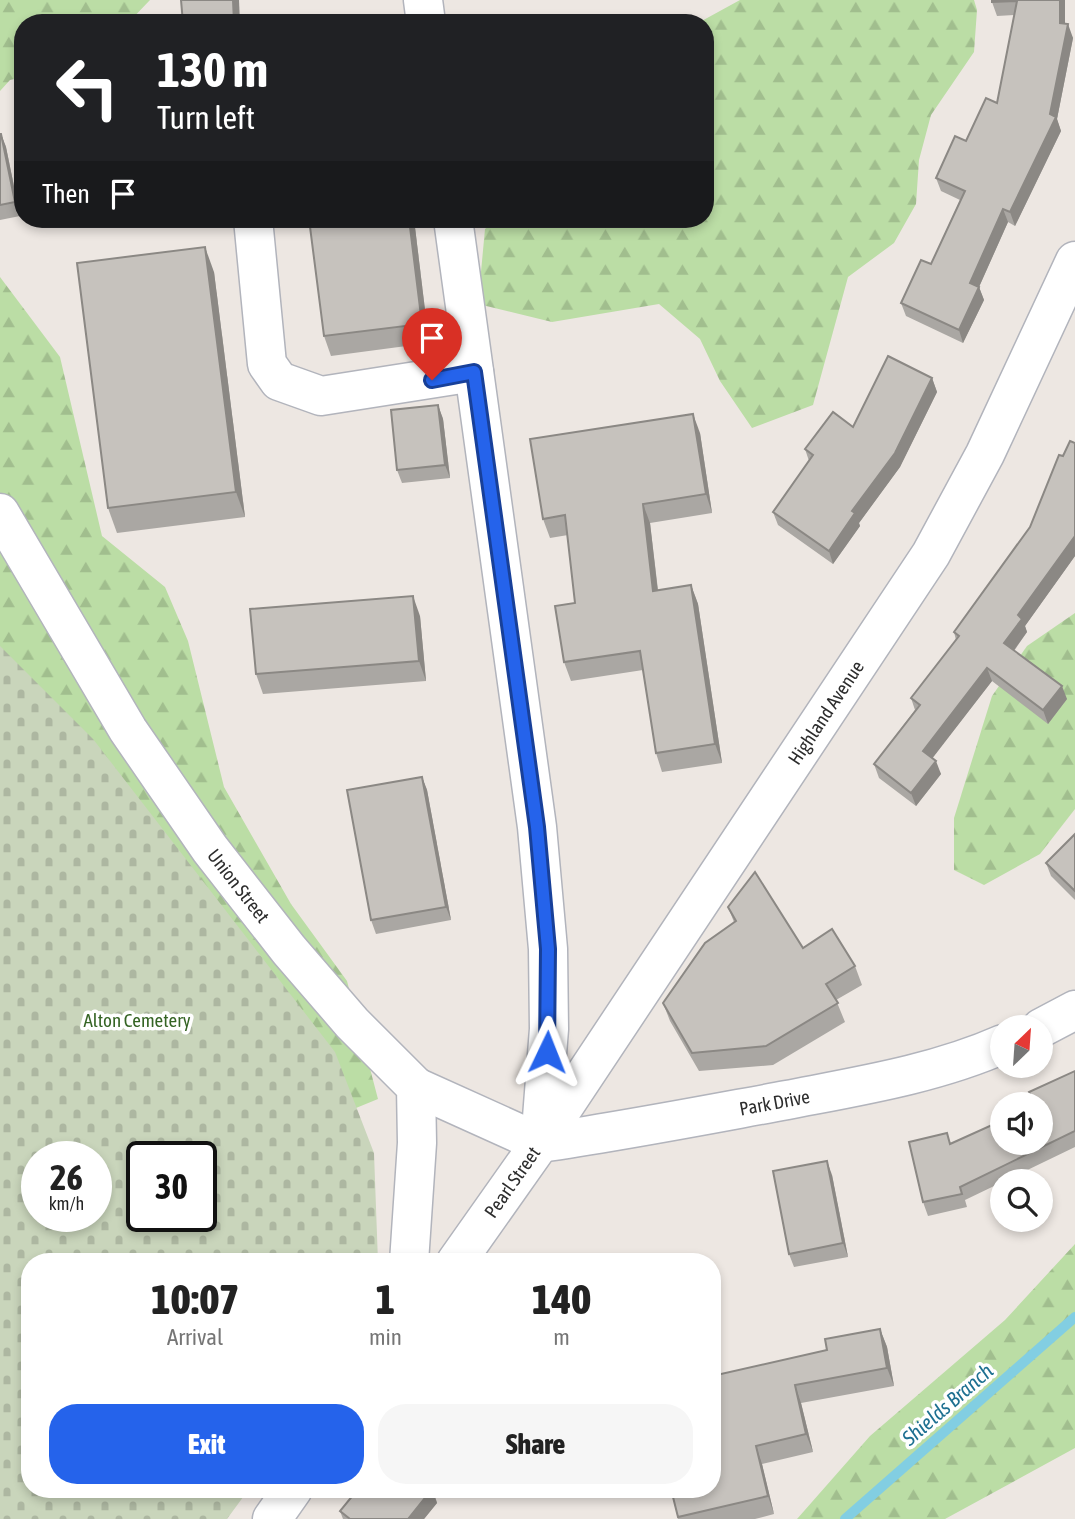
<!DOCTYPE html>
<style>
:root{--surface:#fff;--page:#f6f6f6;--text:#222;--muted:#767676;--accent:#2563eb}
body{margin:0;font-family:"Asap Condensed",sans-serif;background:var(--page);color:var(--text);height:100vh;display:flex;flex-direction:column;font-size:26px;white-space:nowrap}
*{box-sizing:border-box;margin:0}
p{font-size:23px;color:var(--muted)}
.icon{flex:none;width:38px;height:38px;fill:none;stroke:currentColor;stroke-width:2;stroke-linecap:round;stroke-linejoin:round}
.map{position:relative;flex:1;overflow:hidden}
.panel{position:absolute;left:21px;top:1253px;width:700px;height:245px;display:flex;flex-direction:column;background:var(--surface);border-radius:28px;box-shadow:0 4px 10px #0003}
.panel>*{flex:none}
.guide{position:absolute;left:14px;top:14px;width:700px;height:214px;border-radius:28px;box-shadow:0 4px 10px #0003;background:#202124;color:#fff;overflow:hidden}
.needle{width:46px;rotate:25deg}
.fabs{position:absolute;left:990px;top:1015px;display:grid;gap:14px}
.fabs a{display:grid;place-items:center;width:63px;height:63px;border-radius:50%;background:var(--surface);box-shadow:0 4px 10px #0003;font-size:35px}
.speed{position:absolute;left:21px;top:1141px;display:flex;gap:14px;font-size:35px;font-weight:700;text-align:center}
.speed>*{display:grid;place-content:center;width:91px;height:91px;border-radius:50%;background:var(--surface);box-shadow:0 4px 10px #0003;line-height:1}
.speed small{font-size:18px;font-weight:400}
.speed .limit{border:4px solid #111;border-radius:10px;background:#fff;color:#111}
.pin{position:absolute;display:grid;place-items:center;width:60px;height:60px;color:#fff;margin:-72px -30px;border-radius:50% 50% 50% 0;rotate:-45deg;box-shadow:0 0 7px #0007}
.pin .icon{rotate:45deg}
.me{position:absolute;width:77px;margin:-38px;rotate:2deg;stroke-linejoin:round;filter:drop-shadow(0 0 5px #0008)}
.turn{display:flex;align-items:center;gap:24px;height:147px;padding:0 28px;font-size:32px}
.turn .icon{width:91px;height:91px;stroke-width:2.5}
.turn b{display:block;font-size:49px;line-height:60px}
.then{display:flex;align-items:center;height:66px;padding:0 28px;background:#0003;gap:14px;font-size:26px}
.eta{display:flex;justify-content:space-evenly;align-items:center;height:119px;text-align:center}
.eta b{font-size:42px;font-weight:800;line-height:49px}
.primary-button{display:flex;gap:14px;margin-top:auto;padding:14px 28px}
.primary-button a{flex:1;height:80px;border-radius:28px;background:var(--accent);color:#fff;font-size:28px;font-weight:800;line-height:80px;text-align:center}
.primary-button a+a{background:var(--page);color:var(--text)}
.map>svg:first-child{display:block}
</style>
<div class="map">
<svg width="1075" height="1519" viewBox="0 0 1075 1519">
<defs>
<pattern id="forest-firs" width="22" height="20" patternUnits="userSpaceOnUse" patternTransform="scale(1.75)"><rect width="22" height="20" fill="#bbdda5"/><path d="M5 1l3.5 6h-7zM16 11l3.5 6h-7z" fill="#a1be8e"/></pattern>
<pattern id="cemetery-stones" width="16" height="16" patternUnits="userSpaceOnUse" patternTransform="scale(1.75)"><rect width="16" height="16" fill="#c9d5bb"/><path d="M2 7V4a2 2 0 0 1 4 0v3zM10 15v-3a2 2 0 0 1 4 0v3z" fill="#adb7a1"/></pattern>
</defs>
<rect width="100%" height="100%" fill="#ede7e2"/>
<!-- forest -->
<g fill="url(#forest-firs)">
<polygon points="0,0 150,0 128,23 23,23 23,77 10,80 0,91"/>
<polygon points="740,0 974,0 977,10 974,52 931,115 919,160 916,204 894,243 848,277 813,405 752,428 720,381 700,339 659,304 552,322 478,304 485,229 498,219 705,219 705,23 698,23"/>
<polygon points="0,277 60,357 102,536 165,587 188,641 224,787 291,904 347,981 378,1099 356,1108 0,717"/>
<polygon points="1075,613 1075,809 1040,854 984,885 954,870 954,818 992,696 1027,646"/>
<polygon points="1075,1244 1075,1448 945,1519 797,1519 870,1436 1005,1320"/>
</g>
<!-- cemetery -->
<path fill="url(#cemetery-stones)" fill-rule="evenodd" d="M0,646L93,739L335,1052L374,1153L378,1262H30V1489H249L227,1519H0ZM37,1157H96V1216H37ZM142,1157H201V1216H142Z"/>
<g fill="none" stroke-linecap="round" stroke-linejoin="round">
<!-- stream -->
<polyline stroke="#82cee2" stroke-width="10" points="845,1519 1075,1317"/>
<defs>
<g id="minor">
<polyline points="423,0 426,23"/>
<polyline points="253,219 267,364 279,381 321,396 474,372"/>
<polyline points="453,219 537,827 548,949 549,1029 540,1143 456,1262"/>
<path id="s1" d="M0,513L128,730L210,849L289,950L352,1023L416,1087L417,1143L409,1262"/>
<polyline points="1041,1028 1075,1010"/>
<polyline points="416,1087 540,1143"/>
<path id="s2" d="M543,1138L931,554L985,454L1075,261"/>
<path id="s3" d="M540,1143C623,1131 705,1115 787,1100C859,1086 935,1074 1003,1044"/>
<polyline points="272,1519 293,1489"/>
</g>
</defs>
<!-- minor casing -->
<use href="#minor" stroke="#b2b4bc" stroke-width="41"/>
<!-- minor -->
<use href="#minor" stroke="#fff" stroke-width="38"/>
</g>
<!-- wall -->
<g fill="#aaa7a3">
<polygon points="1065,0 1065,24 1073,38 1057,119 1061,131 1015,226 1008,222 979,287 984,300 963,343 906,316 901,303 931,264 960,200 941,191 936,178 997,103 1014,15 997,16 992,2"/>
<polygon points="0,134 1,134 6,147 20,216 0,220"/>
<polygon points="309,219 414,219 429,343 331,356 324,336"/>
<polygon points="214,272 245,517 117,533 108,508"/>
<polygon points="932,378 937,392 900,467 859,523 860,526 833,564 778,525 773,512 809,461 805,449 853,427"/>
<polygon points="438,405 443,419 450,478 402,483 397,470"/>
<polygon points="700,433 712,513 650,523 658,590 691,585 698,604 722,763 662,772 656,753 643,670 571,681 564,662 575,603 568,535 550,538 543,519"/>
<polygon points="1075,443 1075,556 1025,626 1027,632 1014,651 1067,699 1048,724 992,681 932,758 941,774 916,806 879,778 874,764 915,710 911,698 956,640 954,632 1030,527 1063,456"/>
<polygon points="420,616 426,681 263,694 256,674"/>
<polygon points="422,777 427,790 451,920 376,934 371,920"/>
<polygon points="1075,834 1075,900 1051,876 1046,863"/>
<polygon points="728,907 803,948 855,966 862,985 836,1000 845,1022 773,1065 699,1071 670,1021 663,1003 734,922"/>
<polygon points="1075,1071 1075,1147 965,1200 967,1207 928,1216 923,1202 951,1144 1041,1104 1033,1104 1029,1092"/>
<polygon points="832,1175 848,1257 794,1267 789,1254"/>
<polygon points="880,1329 887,1347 894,1386 801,1403 813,1452 762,1464 774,1514 755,1519 678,1519 671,1489 712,1376 827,1350"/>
<polygon points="349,1489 433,1489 437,1503 424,1519 343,1519 340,1511 354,1494"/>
</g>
<!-- shaded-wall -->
<g fill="#8b8884">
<polygon points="233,0 239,0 240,23 234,23"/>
<polygon points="1060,0 1065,0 1065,36 1060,23"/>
<polygon points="1068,24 1073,38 1057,119 1061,131 1015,226 1010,212 1050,114"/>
<polygon points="1,134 6,147 20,216 15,202"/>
<polygon points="1003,209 1008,222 979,287 984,300 963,343 959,330 970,283"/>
<polygon points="409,219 414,219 429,343 422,324"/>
<polygon points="205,247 214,272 245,517 236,492"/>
<polygon points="932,378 937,392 900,467 859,523 860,526 833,564 829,551"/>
<polygon points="438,405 443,419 450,478 445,465"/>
<polygon points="693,414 700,433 712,513 706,494"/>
<polygon points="643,504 650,523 660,610 653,591"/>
<polygon points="1075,536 1075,556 1025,626 1027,632 1009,657 1004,643 1018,615"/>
<polygon points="691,585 698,604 722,763 715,744"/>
<polygon points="413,596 420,616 426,681 419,661"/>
<polygon points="987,668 992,681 928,764 923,751"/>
<polygon points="1062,686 1067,699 1048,724 1043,710"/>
<polygon points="936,761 941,774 916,806 911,793"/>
<polygon points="422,777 427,790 451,920 446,907"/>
<polygon points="827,1161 832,1175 848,1257 843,1243"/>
<polygon points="880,1329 887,1347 894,1386 887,1368"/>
<polygon points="795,1385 801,1403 813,1452 806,1434"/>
<polygon points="756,1446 762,1464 774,1514 768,1496"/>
<polygon points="432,1489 437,1503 424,1519 408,1519"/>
</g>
<!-- building -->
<g fill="#c6c2bd" stroke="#8b8884" stroke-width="2">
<polygon points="181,0 233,0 234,23 183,23"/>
<polygon points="992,0 1060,0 1060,23 1068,24 1050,114 1056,117 1010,212 1003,209 970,283 979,287 959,330 901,303 921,260 931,264 965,191 936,178 955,136 966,141 986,98 997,103 1017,1 992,2"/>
<polygon points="0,134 1,134 15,202 0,205"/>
<polygon points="309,219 409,219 422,324 324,336"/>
<polygon points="205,247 236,492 108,508 77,263"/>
<polygon points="888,356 932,378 895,453 852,511 855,513 829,551 773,512 813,455 805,449 833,412 853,427"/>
<polygon points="438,405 445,465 397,470 391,410"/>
<polygon points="693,414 706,494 643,504 653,591 691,585 715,744 656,753 640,651 564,662 555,606 575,603 565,515 543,519 530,439"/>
<polygon points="1070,441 1075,443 1075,536 1018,615 1022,619 1004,643 1062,686 1043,710 987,668 923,751 936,761 911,793 874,764 920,705 911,698 959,636 954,632 1030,527 1059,455 1063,456"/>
<polygon points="413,596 419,661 256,674 250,609"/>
<polygon points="422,777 446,907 371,920 347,790"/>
<polygon points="1075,834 1075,891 1046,863"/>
<polygon points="755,872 803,948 832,929 855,966 826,984 838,1003 766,1046 692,1053 663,1003 705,943 736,921 728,907"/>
<polygon points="1075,1071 1075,1131 960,1187 962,1194 923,1202 909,1142 947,1133 950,1144 1003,1120 1003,1143 1041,1143 1041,1104 1035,1104 1029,1092"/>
<polygon points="827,1161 843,1243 789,1254 773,1171"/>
<polygon points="880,1329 887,1368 795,1385 806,1434 756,1446 768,1496 678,1517 671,1489 712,1489 712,1376 827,1350 825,1339"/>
<polygon points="358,1489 432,1489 408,1519 350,1519 340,1511"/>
</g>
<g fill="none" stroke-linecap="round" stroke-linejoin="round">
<defs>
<polyline id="route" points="432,380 474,372 537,827 548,949 547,1052"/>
</defs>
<!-- route casing -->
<use href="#route" stroke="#184099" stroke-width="18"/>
<!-- route -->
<use href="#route" stroke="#2563eb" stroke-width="12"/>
</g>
<g text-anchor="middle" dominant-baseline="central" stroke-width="7" stroke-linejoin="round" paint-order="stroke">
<!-- street labels -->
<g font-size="19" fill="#2d2d2d" stroke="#fff">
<text stroke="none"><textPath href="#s2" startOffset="511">Highland Avenue</textPath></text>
<text stroke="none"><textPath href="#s1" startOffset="443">Union Street</textPath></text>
<text stroke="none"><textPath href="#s3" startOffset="238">Park Drive</textPath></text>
<text transform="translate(512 1182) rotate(-55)">Pearl Street</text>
</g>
<!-- park labels -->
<g font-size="19" fill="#356424" stroke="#fff">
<text x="137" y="1020">Alton Cemetery</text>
</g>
<!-- water labels -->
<g font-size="21" font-style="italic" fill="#1e7091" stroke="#fff">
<text transform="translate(947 1404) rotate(-41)">Shields Branch</text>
</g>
</g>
</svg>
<div class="fabs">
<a><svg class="needle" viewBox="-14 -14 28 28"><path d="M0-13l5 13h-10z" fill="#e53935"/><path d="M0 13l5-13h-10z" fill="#767676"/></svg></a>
<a><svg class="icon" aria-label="sound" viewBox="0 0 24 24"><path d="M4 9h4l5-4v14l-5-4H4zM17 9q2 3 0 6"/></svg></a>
<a><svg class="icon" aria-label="search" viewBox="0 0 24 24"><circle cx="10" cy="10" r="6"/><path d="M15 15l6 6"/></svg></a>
</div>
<div class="speed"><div>26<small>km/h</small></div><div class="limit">30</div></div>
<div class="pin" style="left:432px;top:380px;background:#d93025"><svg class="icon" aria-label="arrive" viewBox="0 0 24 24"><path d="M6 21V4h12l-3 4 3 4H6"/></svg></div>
<svg class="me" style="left:547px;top:1052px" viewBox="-20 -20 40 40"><path d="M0-17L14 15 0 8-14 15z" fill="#2563eb" stroke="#fff" stroke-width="4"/></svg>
<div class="guide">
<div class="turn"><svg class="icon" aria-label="left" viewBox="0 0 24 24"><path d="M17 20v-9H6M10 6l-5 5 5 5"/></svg><div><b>130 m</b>Turn left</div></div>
<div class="then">Then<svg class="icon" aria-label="arrive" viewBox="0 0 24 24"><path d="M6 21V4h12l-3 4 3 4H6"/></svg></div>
</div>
<section class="panel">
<div class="eta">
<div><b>10:07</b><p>Arrival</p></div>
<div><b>1</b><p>min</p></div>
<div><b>140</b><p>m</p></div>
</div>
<div class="primary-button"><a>Exit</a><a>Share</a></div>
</section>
</div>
